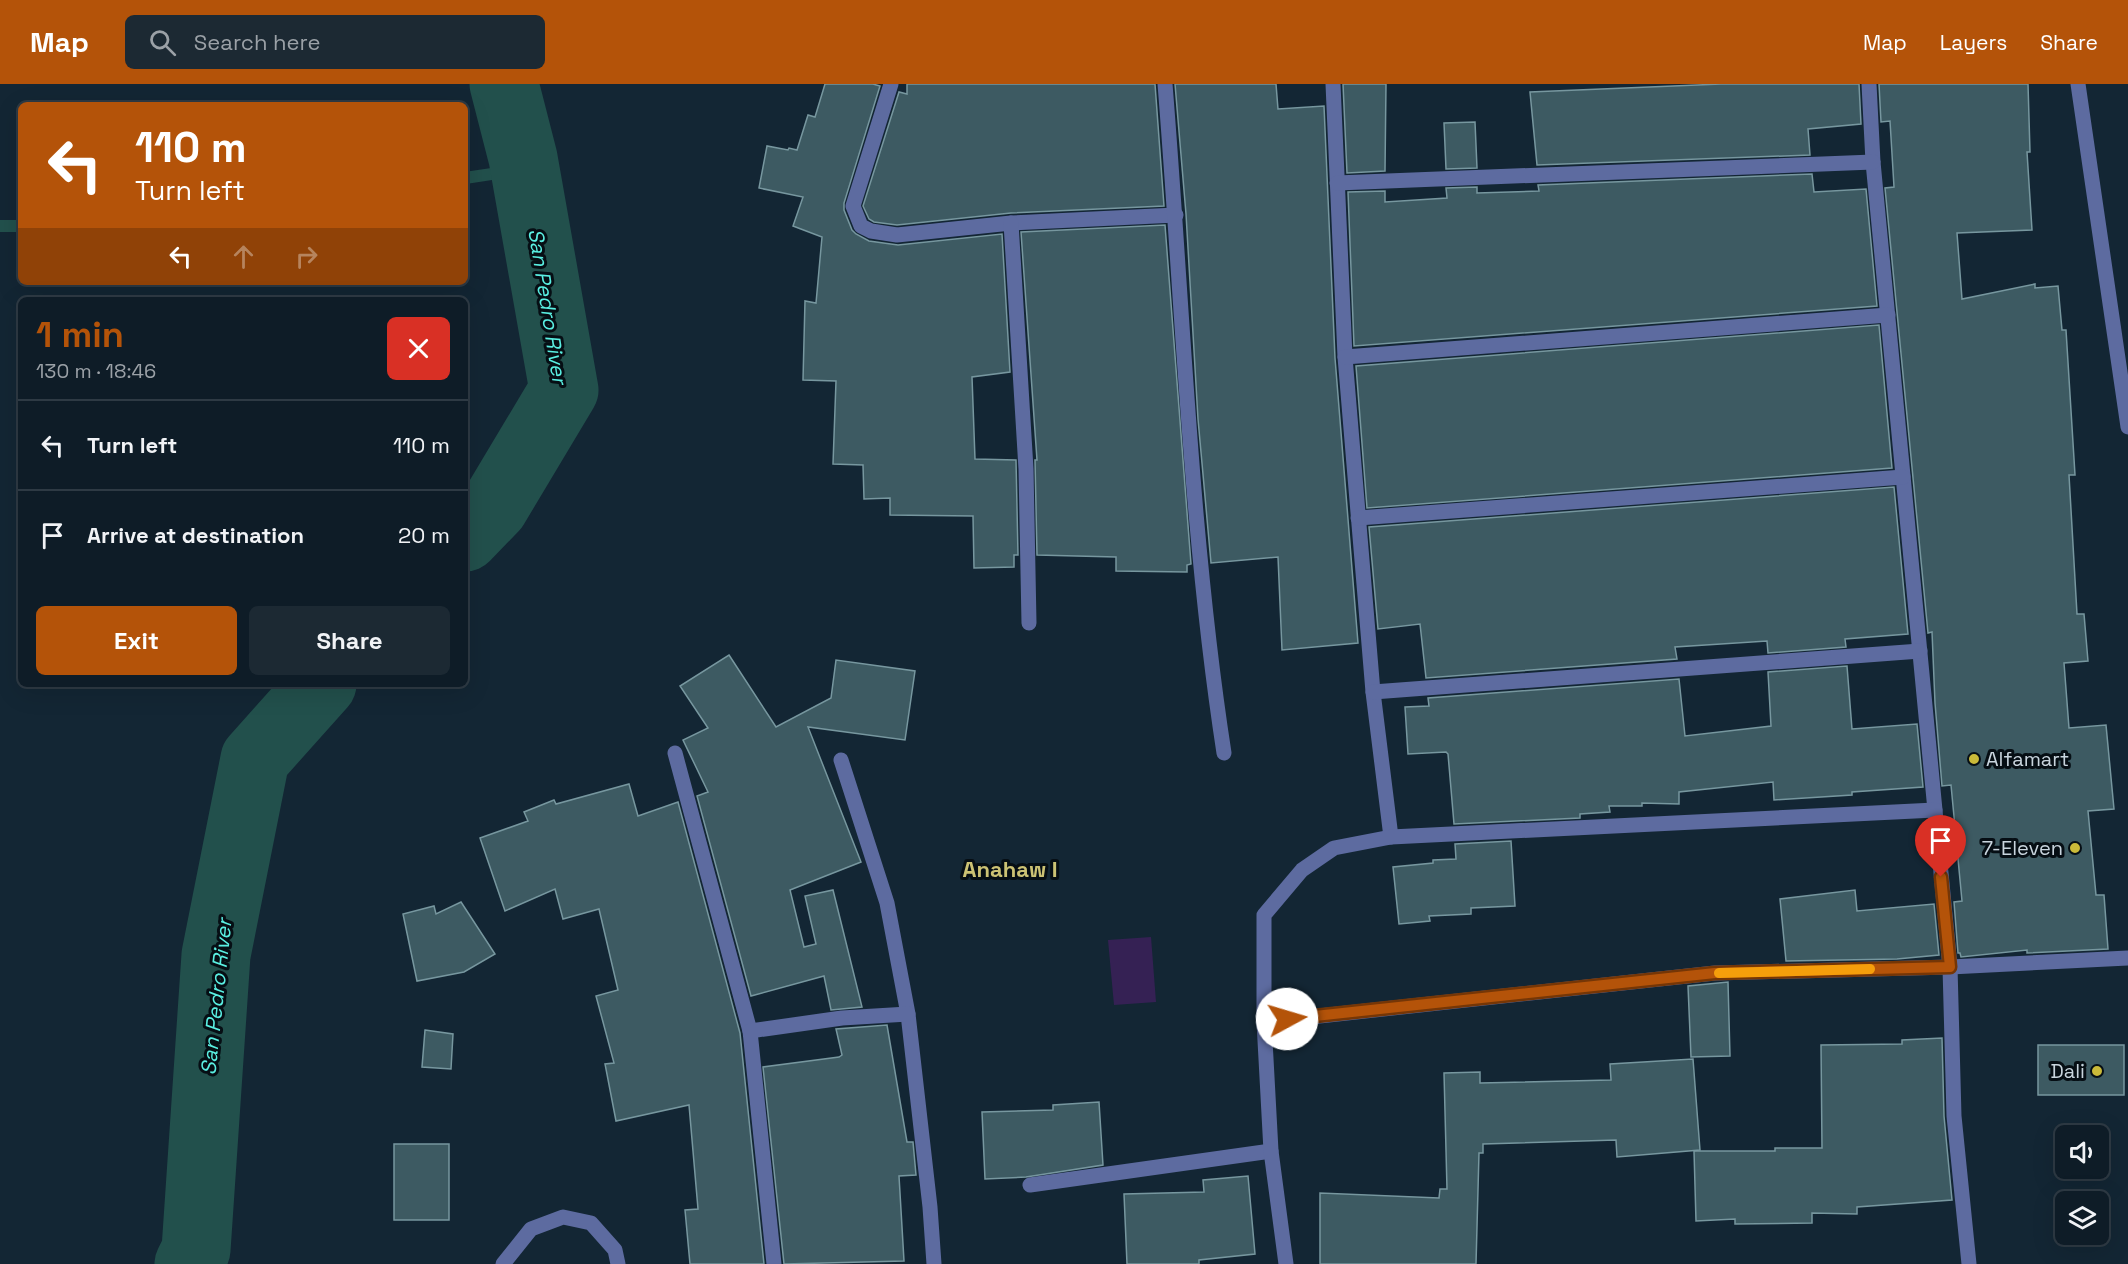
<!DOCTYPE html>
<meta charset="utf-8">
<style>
:root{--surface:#0e1c27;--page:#1c2933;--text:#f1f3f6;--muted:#9ba1a7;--line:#2e3a44;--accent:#b45309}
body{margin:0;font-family:"Space Grotesk",sans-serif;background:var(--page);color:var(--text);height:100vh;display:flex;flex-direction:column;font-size:22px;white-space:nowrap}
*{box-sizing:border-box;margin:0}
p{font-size:20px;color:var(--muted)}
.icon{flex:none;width:33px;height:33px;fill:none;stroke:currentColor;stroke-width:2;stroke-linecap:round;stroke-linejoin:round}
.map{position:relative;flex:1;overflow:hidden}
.drawer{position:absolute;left:18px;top:213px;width:450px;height:390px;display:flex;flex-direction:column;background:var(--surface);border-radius:9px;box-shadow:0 6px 24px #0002,0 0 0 2px var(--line)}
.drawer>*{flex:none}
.guide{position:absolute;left:18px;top:18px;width:450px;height:183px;border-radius:9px;box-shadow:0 6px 24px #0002,0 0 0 2px var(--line);background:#b45309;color:#fff;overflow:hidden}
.tools{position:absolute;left:2055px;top:1041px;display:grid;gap:12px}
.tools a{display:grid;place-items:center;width:54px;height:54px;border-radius:9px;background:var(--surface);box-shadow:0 6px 24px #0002,0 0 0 2px var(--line);font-size:30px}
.pin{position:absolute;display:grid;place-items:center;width:51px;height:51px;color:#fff;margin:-62px -26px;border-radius:50% 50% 50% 0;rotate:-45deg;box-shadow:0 0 6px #0007}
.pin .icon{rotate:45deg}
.me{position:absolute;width:66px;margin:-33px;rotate:84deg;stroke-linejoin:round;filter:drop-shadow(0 0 4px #0008)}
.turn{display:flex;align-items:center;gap:21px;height:126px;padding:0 18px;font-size:27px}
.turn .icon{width:78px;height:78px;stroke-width:2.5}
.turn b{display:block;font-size:42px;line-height:51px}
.lanes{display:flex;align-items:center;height:57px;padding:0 18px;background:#0003;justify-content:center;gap:30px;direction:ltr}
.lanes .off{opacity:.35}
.round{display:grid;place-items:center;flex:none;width:63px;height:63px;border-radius:9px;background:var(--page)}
.head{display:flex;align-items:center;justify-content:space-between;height:102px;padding:0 18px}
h1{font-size:36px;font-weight:700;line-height:45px;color:var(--accent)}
.button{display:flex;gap:12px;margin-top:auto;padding:12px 18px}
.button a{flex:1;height:69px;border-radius:9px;background:var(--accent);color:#fff;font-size:24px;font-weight:700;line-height:69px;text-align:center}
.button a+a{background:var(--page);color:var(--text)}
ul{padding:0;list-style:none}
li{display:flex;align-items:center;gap:18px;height:90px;padding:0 18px;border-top:2px solid var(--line)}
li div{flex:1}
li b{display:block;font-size:22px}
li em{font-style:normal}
header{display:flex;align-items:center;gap:36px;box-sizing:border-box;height:84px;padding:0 30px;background:var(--accent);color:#fff}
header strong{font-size:28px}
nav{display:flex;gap:33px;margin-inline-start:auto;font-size:21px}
.search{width:420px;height:54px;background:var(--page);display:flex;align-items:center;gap:15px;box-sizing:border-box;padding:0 21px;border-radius:9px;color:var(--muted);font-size:22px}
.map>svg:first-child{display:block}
</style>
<header>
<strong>Map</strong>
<div class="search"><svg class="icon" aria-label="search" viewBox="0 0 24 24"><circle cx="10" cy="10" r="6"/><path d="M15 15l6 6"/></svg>Search here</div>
<nav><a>Map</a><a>Layers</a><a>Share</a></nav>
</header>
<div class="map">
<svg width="2128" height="1180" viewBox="0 0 2128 1180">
<rect width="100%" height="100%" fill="#132634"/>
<!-- green -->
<polygon fill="#352154" points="1151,853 1156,918 1114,921 1108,856"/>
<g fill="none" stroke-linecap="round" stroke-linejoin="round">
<!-- stream -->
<g stroke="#22504c" stroke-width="12">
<polyline points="465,94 525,85"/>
<polyline points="0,142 21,142"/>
</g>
<!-- river -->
<g stroke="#22504c" stroke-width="69">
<polyline points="465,453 494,423 564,306 523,74 504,0"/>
<polyline points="189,1180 196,1166 216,871 255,675 322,600"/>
</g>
</g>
<!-- building -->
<g fill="#3d5a62" stroke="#77979f" stroke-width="1.5">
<polygon points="825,0 873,0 880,2 844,119 844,126 852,146 856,150 869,157 898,161 1002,150 1010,288 972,293 975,375 1016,376 1018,471 1014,471 1014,483 974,484 973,432 890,431 890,414 864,415 863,381 833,380 836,297 803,296 805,217 816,219 822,153 793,142 803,113 759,104 767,62 788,66 789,64 797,66 808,31 815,33"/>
<polygon points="907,0 1155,0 1164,122 1011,129 897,141 874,138 869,135 863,122 899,8 907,10"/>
<polygon points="1175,0 1276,0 1278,25 1324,22 1335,274 1358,559 1282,566 1278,473 1211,479 1198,335 1186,130"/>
<polygon points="1343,0 1386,0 1385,87 1347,89"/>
<polygon points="1721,0 1859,0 1861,40 1808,45 1810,71 1537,81 1530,8"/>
<polygon points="1879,0 2028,0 2030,68 2027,68 2032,146 1957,149 1962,215 2035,200 2035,204 2058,202 2062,246 2066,246 2075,391 2069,391 2077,530 2084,530 2088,577 2064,579 2069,644 2106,641 2114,725 2088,727 2096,811 2104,811 2108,865 2027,869 2027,866 1961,873 1960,869 1958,869 1954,818 1962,817 1951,701 1942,702 1935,619 1932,548 1928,549 1885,104 1894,103 1890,37 1881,38"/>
<polygon points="1475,38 1477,84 1446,85 1444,39"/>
<polygon points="1812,90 1814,108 1866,105 1877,222 1354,262 1348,108 1385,107 1385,118 1447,114 1446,104 1477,103 1477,109 1539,107 1538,101"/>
<polygon points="1165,141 1191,480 1187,481 1187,488 1116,487 1116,473 1037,471 1035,376 1037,376 1021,148"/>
<polygon points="1879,241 1892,384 1367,424 1356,282"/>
<polygon points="1894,403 1908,550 1845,555 1846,563 1768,569 1767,557 1675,563 1677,575 1426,594 1420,540 1378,545 1369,443"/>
<polygon points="729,571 776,643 831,614 836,576 915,587 905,656 808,643 861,778 790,806 804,863 816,860 805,812 833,806 862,923 831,926 824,892 751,912 697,712 708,708 683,656 708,644 680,602"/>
<polygon points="1847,582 1852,645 1917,640 1923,703 1852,708 1852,711 1774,716 1773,698 1679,708 1679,720 1642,719 1642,722 1609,722 1610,728 1580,730 1580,734 1454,740 1448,670 1446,668 1408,670 1405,623 1429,622 1428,614 1679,595 1685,652 1771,642 1768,588"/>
<polygon points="629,700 638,732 678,718 740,949 764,1180 690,1180 685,1126 698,1125 689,1021 616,1037 605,980 614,979 596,912 618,906 599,825 563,835 555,805 505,827 480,754 528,737 524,728 554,716 556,720"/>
<polygon points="1511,757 1515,822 1471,824 1471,830 1429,832 1430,837 1399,840 1393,783 1433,779 1433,776 1456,775 1455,760"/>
<polygon points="1855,806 1857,827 1934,820 1939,871 1897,875 1786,877 1780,815"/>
<polygon points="461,818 495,870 464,888 417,897 403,830 434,822 436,830"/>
<polygon points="1728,898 1730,972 1691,973 1688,902"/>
<polygon points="887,941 907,1058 913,1058 916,1091 899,1092 904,1177 784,1180 763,983 839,973 842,971 836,945"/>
<polygon points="425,946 453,950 451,985 422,983"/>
<polygon points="1942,954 1944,1032 1952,1116 1857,1123 1857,1130 1812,1129 1812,1139 1735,1140 1735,1135 1696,1137 1694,1067 1775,1067 1775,1064 1822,1064 1821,961 1902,960 1902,956"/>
<rect x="2038" y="961" width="86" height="50"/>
<polygon points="1693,975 1700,1066 1617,1073 1616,1056 1483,1060 1483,1069 1479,1069 1476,1180 1320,1180 1320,1109 1439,1114 1440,1105 1447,1105 1444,989 1480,988 1480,999 1611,996 1610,980"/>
<polygon points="1099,1018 1103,1081 1026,1093 985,1095 982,1028 1053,1026 1053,1021"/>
<rect x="394" y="1060" width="55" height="76"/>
<polygon points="1248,1092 1255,1170 1199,1176 1199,1180 1127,1180 1124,1110 1204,1108 1203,1096"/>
</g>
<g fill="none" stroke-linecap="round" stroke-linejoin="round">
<!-- minor -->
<g stroke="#5d6ba0" stroke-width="15">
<polyline points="891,0 853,122 861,142 871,147 897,151 1011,139 1176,131"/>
<path d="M1165,0C1183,223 1190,448 1224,669"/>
<polyline points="1333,0 1345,273 1373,608 1391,753"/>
<polyline points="1869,0 1873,78 1950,883 1954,1032 1969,1180"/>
<polyline points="2078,0 2128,343"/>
<polyline points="1337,99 1873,78"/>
<polyline points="1011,139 1026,385 1029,539"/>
<polyline points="1345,273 1888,231"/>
<polyline points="1358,434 1903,393"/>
<polyline points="1373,608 1920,567"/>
<polyline points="675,669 750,947"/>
<polyline points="841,676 887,819 908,930 930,1123 934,1180"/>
<polyline points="1264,938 1715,889 1950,883 2128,874"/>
<polyline points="1030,1101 1271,1067"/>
<polyline points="503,1180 531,1145 563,1133 591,1139 615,1166 618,1180"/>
<polyline points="774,1180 750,947 842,934 908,930"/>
<polyline points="1286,1180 1271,1067 1264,938 1264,831 1302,786 1334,764 1391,753 1935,726"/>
</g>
</g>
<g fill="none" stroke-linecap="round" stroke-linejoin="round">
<defs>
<polyline id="route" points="1287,935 1715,889 1950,883 1941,793"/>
</defs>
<!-- route casing -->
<use href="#route" stroke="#753606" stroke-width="15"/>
<!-- route -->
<use href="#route" stroke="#b45309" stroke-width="10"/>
<!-- slow -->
<polyline stroke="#f59e0b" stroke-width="10" points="1719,889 1870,885"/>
</g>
<!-- markers -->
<g fill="#caba39" stroke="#060e14" stroke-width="2">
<circle cx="1974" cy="675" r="6"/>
<circle cx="2075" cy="764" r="6"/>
<circle cx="2097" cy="987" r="6"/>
</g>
<g text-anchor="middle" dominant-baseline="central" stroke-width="6" stroke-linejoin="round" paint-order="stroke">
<!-- poi labels -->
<g font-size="20" fill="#c9d5de" stroke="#060e14" text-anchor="end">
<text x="1986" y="675" text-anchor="start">Alfamart</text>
<text x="2063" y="764">7-Eleven</text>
<text x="2085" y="987">Dali</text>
</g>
<!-- water labels -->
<g font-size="21" font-style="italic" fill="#5aefe2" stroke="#060e14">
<text transform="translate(548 222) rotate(81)">San Pedro River</text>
<text transform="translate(216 913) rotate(-84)">San Pedro River</text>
</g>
<!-- quarter labels -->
<g font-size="22" font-weight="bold" fill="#ccc274" stroke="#060e14">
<text x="1010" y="785">Anahaw I</text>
</g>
</g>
</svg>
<div class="tools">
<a><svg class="icon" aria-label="sound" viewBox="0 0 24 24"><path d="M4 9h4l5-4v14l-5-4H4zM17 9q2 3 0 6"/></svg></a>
<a><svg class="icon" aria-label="layers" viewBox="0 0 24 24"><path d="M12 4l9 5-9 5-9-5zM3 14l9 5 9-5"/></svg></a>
</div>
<div class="pin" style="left:1941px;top:793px;background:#d93025"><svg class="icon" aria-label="arrive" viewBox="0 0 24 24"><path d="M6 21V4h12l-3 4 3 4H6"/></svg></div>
<svg class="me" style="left:1287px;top:935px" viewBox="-20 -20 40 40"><circle r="19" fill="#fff"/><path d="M0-13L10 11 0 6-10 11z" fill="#b45309"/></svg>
<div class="guide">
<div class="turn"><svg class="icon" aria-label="left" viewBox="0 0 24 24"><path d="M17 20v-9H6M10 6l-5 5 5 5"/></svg><div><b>110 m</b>Turn left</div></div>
<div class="lanes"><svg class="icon" aria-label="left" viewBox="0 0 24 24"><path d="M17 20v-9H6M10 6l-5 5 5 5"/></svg><svg class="icon off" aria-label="ahead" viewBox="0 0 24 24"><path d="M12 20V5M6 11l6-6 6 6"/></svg><svg class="icon off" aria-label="right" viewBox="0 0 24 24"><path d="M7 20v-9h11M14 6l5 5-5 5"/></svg></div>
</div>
<section class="drawer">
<div class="head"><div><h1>1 min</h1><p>130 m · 18:46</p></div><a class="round" style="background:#d93025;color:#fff"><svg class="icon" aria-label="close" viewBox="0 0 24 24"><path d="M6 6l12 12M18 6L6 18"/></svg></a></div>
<ul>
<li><svg class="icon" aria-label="left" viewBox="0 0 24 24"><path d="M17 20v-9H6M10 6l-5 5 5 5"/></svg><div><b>Turn left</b></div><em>110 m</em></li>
<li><svg class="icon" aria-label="arrive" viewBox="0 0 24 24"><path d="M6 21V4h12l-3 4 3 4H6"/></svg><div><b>Arrive at destination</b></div><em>20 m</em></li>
</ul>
<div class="button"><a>Exit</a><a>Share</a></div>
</section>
</div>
